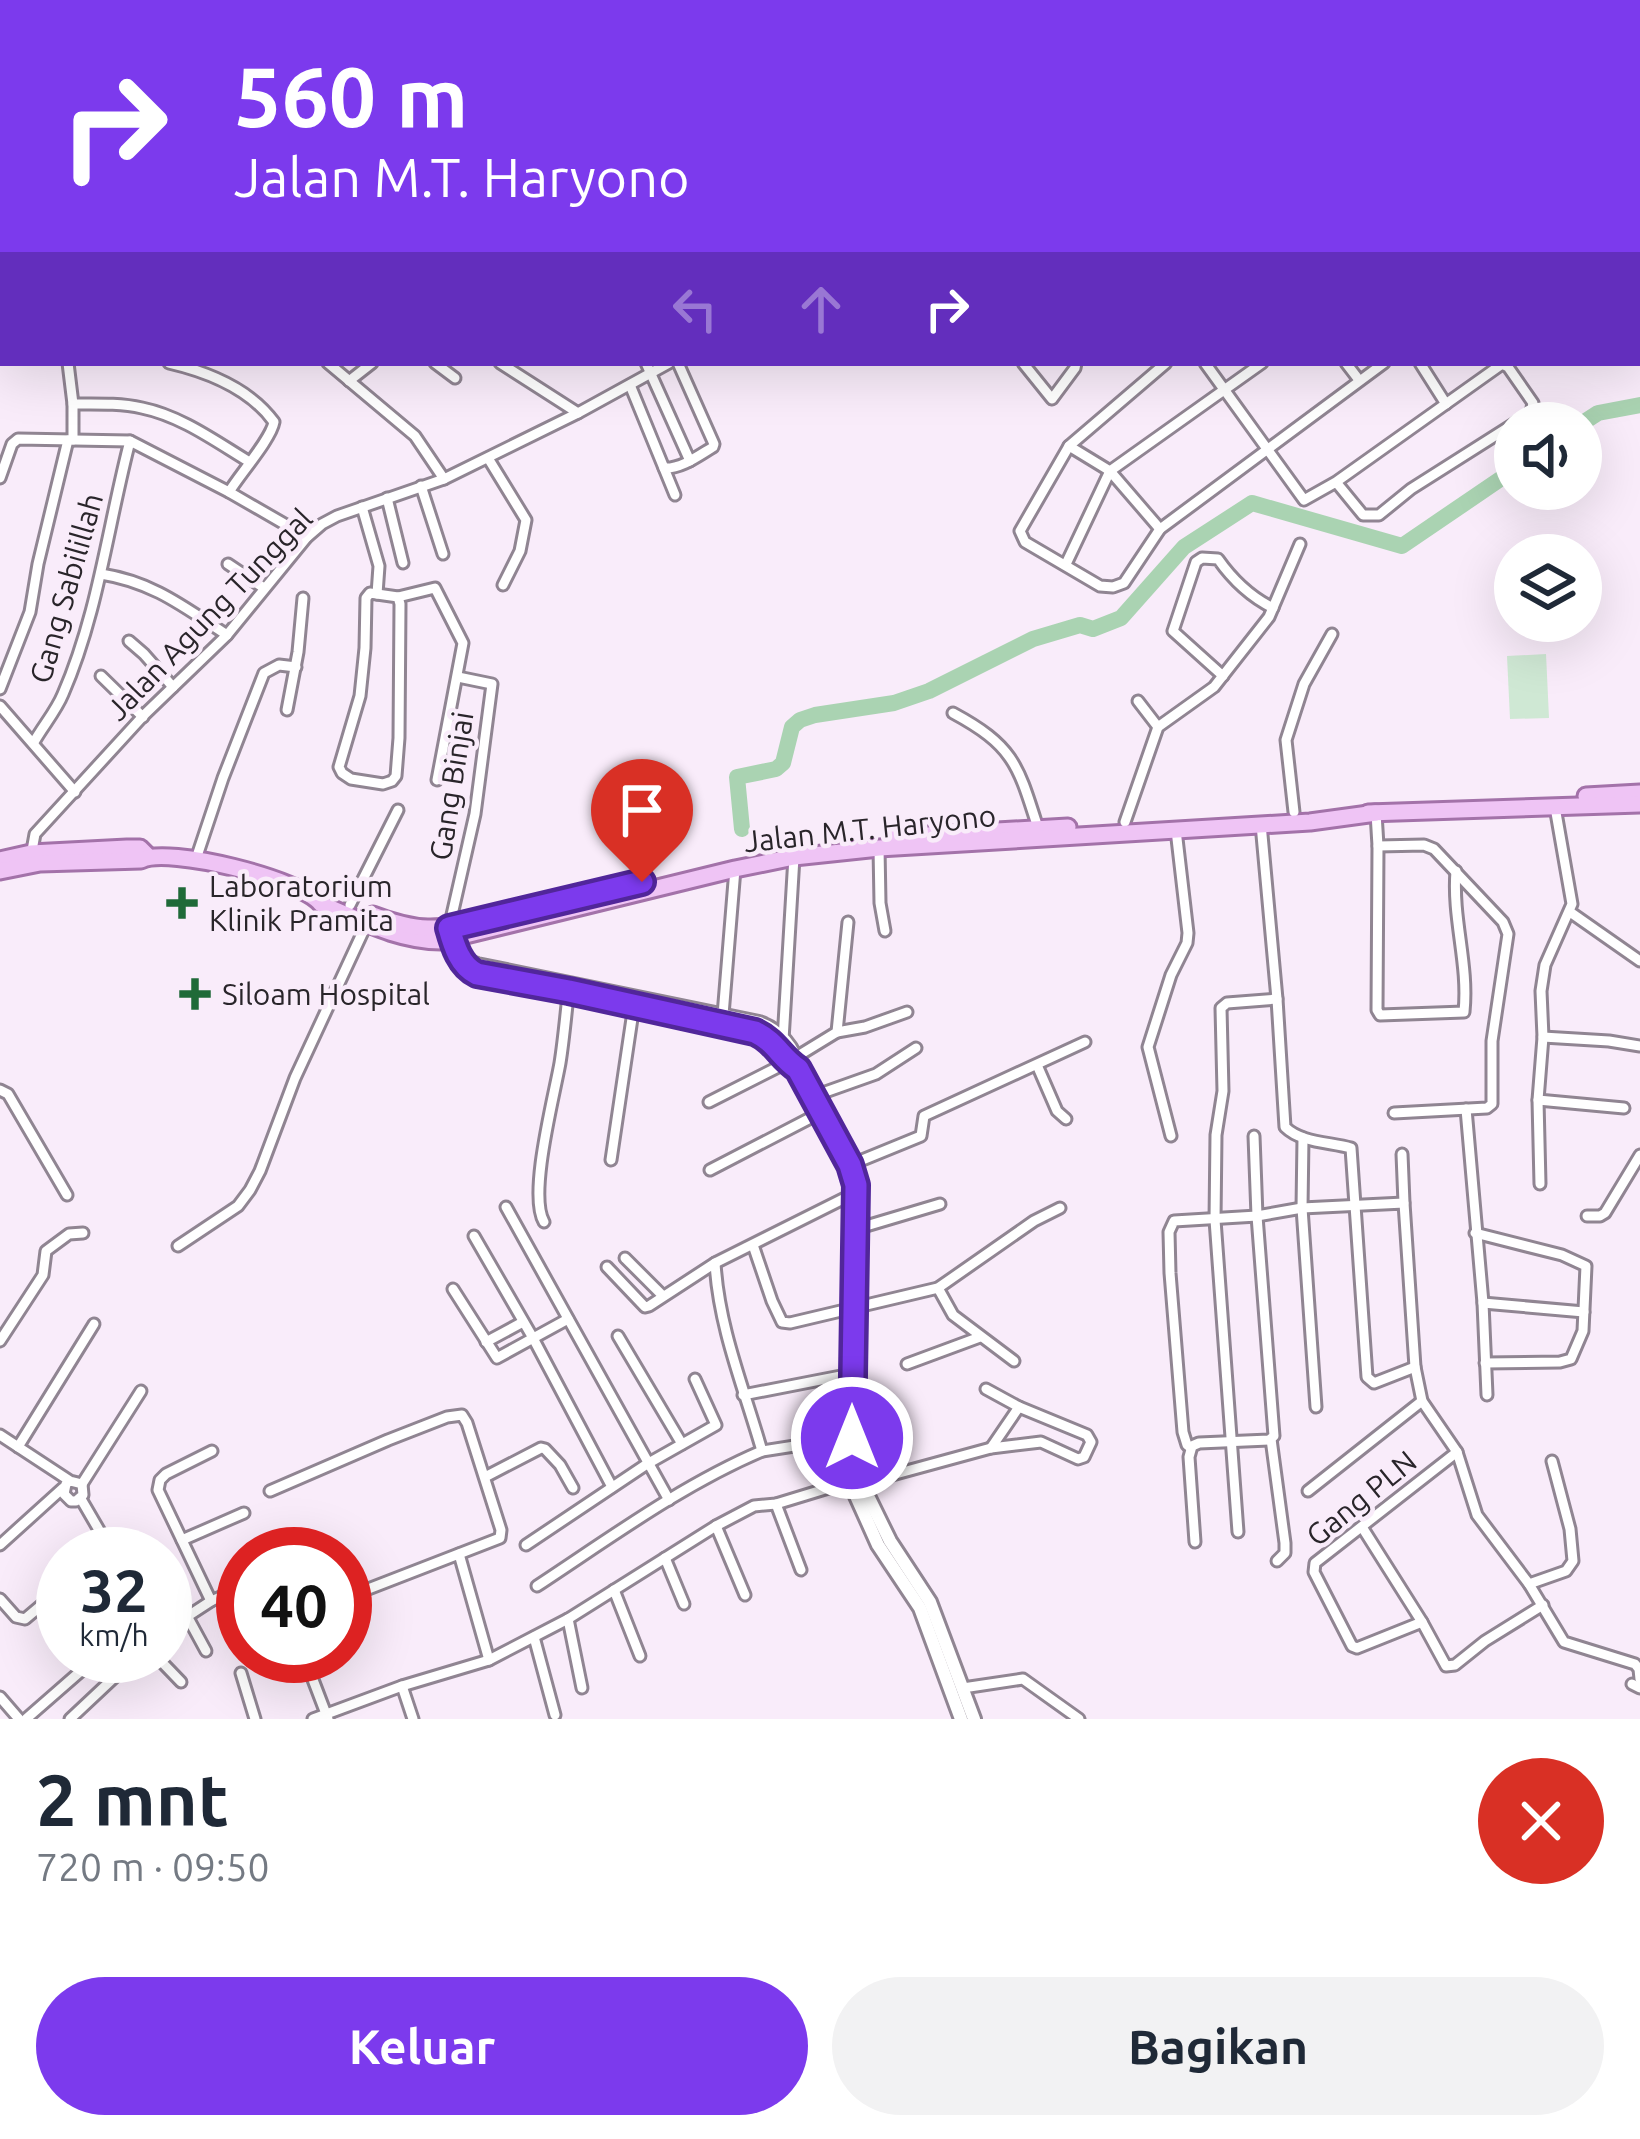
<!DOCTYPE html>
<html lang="id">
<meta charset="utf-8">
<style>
:root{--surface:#fff;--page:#f2f2f3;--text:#1f2937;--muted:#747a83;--accent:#7c3aed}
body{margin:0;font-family:Ubuntu,sans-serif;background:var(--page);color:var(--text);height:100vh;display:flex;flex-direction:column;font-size:45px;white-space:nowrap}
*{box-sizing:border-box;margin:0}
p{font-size:39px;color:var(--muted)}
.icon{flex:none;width:66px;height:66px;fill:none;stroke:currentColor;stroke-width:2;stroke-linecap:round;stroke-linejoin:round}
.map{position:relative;height:1719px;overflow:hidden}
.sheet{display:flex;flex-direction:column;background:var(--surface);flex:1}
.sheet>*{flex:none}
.top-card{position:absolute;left:0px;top:0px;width:1641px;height:366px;box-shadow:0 12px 48px #0002;background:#7c3aed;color:#fff;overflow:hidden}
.controls{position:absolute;left:1494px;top:402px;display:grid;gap:24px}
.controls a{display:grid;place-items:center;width:108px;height:108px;border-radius:50%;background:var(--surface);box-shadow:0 12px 48px #0002;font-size:60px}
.speed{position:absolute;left:36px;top:1527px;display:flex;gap:24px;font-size:60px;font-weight:700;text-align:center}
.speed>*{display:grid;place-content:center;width:156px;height:156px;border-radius:50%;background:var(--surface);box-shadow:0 12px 48px #0002;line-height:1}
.speed small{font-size:30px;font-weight:400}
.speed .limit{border:18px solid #d22;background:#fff;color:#111}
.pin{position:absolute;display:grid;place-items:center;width:102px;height:102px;color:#fff;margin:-123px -51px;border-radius:50% 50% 50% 0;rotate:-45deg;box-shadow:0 0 12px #0007}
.pin .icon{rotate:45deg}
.me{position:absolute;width:132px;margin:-66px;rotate:0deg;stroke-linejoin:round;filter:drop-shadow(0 0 9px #0008)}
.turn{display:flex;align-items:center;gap:42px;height:252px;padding:0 36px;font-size:54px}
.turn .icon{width:156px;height:156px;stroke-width:2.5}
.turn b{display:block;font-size:84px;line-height:102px}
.lanes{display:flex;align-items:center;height:114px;padding:0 36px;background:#0003;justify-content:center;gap:60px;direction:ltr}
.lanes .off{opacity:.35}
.round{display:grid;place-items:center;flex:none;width:126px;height:126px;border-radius:63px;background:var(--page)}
.overview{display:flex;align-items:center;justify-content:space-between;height:204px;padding:0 36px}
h1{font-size:72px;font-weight:600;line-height:90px}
.button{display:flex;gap:24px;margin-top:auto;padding:24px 36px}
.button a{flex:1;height:138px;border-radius:72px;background:var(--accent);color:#fff;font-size:48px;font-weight:600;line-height:138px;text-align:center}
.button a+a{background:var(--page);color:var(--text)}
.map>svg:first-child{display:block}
</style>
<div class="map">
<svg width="1640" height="1719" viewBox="0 0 1640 1719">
<rect width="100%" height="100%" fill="#f9ecfa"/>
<!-- green -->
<polygon fill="#cfe8d4" points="1546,654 1549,718 1510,719 1507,656"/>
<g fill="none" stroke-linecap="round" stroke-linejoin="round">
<!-- river -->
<g stroke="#aad3b2" stroke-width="16">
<polyline points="1581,424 1598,413 1640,405"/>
<polyline points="742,829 737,777 776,769 783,763 792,727 800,720 815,715 894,703 929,691 1033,639 1080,625 1093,629 1121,618 1184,547 1252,503 1402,546 1515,469"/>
</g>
<defs>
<g id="minor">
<polyline points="118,0 127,3"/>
<polyline points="450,0 450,3"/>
<polyline points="627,0 627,3"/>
<polyline points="776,0 776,3"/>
<polyline points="840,0 840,3"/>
<polyline points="987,0 989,3"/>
<polyline points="1090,0 1092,3"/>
<polyline points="1289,0 1291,3"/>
<polyline points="1356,2 1362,0"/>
<polyline points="214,3 216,0"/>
<polyline points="313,3 313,0"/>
<polyline points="706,3 706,0"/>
<polyline points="855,3 861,0"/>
<polyline points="928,3 934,0"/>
<polyline points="1129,3 1134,0"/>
<polyline points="1274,3 1279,0"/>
<polyline points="1434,3 1434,0"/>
<polyline points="0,31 3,32"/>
<polyline points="0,102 3,103"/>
<polyline points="1638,159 1640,160"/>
<polyline points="1638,195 1640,192"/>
<polyline points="1638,242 1640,244"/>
<polyline points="68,363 73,404 73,440"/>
<path d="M169,363C208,372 250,389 274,422C271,439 240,474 229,492"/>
<polyline points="328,363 415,436 444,479"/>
<polyline points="435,363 455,378"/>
<polyline points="500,363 578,413"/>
<polyline points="646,363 690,461"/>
<polyline points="1023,363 1052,399 1075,368 1076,363"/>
<polyline points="1166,363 1069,446 1020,531 1025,542 1100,586 1113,587 1124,583 1160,529 1384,363"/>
<polyline points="1205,363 1304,500 1336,482 1502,364 1508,367 1533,403 1531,413 1411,489 1379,515 1363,515 1336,482"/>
<polyline points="1346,363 1359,380"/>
<polyline points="1420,363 1446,404"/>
<polyline points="349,381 372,363"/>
<polyline points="630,385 675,495"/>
<path d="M73,404C96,404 120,403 142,408C181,416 215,441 248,461"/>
<polyline points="1069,446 1110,471 1160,529"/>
<polyline points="488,458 526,520 520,551 503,585"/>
<path d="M664,468C681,469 698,456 713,447L714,444L678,363"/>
<polyline points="0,478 12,444 18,439 130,441 229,492 307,537"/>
<polyline points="421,486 443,554"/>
<polyline points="387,498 403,563"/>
<polyline points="362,507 379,566 377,594"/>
<polyline points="228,564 264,588"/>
<polyline points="1066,564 1110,471 1262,363"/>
<path d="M101,574C153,582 184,607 227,635"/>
<polygon points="370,593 398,597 400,604 399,738 396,776 392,781 383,784 351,779 342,773 339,767 360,696 365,648 366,598"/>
<polyline points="398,597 435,588 463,643 437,780"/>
<polyline points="129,641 144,654 173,687"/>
<polyline points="101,676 143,717"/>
<path d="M1223,676L1173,631L1196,562L1202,558L1218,559C1232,579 1251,597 1273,608"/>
<polyline points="0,689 30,612 38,564 68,440"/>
<polyline points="1138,701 1158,727"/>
<polyline points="0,706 75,792"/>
<polyline points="287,710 298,652 303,598"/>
<path d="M953,713C1014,746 1018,765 1038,828"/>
<path d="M34,742C43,726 56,711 63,694C98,614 108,525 130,441"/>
<polyline points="1555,807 1572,904 1545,965 1541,991 1543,1037 1538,1100 1624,1108"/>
<polyline points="1294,812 1286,740 1304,684 1332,634"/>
<path d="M1376,813L1378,846L1377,1010L1380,1015L1464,1012C1469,964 1452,919 1456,871"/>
<polyline points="1125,822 1158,727 1214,687 1269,617 1300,544"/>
<path d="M1261,824L1277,999L1285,1127C1301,1143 1330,1142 1351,1148L1367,1377L1374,1383L1415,1367"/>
<polyline points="1378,846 1424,845 1434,849 1503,922 1508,934 1492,1041 1492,1104 1487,1108 1394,1113"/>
<polyline points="879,848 880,903 885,931"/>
<polyline points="31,856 35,834 144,715 227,635 307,537 322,524 337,516 444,479 578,413 669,363"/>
<polyline points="196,859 223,778 264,673 279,665 296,667"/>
<polyline points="350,905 398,810"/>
<polyline points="1570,912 1640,961"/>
<polyline points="449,928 475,814 492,684 458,677"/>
<polyline points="723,1015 735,869"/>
<polyline points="837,1032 865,1027 907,1012"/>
<polyline points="1543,1037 1609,1041 1640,1046"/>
<polyline points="783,1040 794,857"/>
<polyline points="1037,1065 1057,1111 1066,1119"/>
<polyline points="0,1090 8,1094 67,1195"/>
<polyline points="814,1096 876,1074 916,1048"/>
<polyline points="1538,1100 1540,1184"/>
<polyline points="709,1102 788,1062 837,1032 848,922"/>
<polyline points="1466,1109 1483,1303 1487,1395"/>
<polyline points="1171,1136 1148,1047 1171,975 1187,943 1188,933 1176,830"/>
<polyline points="1303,1138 1302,1208 1316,1407"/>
<polyline points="1402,1154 1404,1203"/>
<polyline points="611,1160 634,1005"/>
<polyline points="850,1165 921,1136 924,1116 1085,1042"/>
<polyline points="710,1170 822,1112"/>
<polyline points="506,1207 669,1500"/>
<polyline points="1587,1216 1600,1216 1605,1213 1640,1155"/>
<path d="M544,1222C528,1195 554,1097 560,1063C564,1038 566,1012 569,987"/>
<polyline points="856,1229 940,1204"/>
<polyline points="1475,1233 1562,1255 1586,1266 1583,1331 1571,1359 1560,1362 1485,1363"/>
<polyline points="474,1236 533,1338 612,1487"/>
<polyline points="753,1245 772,1301 782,1322 790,1323 938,1288 1034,1221 1060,1208"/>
<polyline points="178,1246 238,1206 250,1190 260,1171 295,1078 367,923"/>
<polyline points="625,1258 663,1296"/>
<path d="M715,1263C719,1329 744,1388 762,1451L852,1437"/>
<polyline points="607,1267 645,1307 649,1306 715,1263 857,1192"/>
<polyline points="938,1288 953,1315 1014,1361"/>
<polyline points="453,1289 497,1358 568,1319"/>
<polyline points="1483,1303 1584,1312"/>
<polyline points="618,1336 682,1444"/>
<polyline points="0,1341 43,1275 46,1251 69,1234 83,1233"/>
<polyline points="486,1342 523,1322"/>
<polyline points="907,1364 980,1337"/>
<polyline points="743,1395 851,1374"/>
<polyline points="0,1435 70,1481 82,1484 83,1495 76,1501 71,1501 64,1494 66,1484 70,1481"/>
<polyline points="1271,1439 1285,1543 1285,1553 1277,1561"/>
<polyline points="18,1447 94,1324"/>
<polyline points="991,1448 1019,1407"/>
<polyline points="1191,1448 1187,1445 1183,1432 1170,1273 1169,1232 1174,1221 1257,1216 1302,1208 1404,1203 1415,1367 1422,1401 1457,1452 1315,1563 1314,1572 1352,1646 1357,1648 1422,1622"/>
<polyline points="1457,1452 1477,1515 1529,1584 1564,1642 1635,1664 1639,1669 1640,1679"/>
<polyline points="485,1477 541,1448 545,1449 560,1465 573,1488"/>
<polyline points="82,1484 141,1391"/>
<polyline points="859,1484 991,1448 1041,1442 1078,1459 1084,1457 1091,1442 1087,1435 1019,1407 986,1389"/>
<polyline points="270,1491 388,1440 447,1417 462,1415 467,1423 501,1530 500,1538 345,1598"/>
<polyline points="1308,1491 1422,1401"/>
<polyline points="81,1499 113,1554"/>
<polyline points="776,1504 801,1570"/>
<polyline points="716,1526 745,1595"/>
<polyline points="1362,1527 1422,1622 1446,1666 1455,1665 1485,1641 1543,1605"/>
<polyline points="1238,1532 1215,1220 1216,1135 1223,1091 1221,1008 1227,1003 1277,999"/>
<polyline points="182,1540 244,1513"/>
<polyline points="1195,1542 1189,1457 1192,1446 1199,1443 1269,1440 1274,1436 1257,1216 1254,1136"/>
<polyline points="0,1545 63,1488"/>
<polyline points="526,1545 647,1464 716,1425 695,1379"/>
<polyline points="459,1554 489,1660"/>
<polyline points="665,1558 684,1604"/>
<polyline points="1529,1584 1566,1571 1573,1561 1570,1529 1552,1461"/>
<path d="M537,1586C610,1538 682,1485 762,1451"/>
<polyline points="614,1590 640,1656"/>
<polyline points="0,1599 16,1617 25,1619 63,1587"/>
<polyline points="211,1601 158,1490 160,1480 166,1474 212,1451"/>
<polyline points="187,1616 206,1651"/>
<polyline points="568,1619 582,1688"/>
<polyline points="165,1631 211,1601 243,1587"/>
<polyline points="534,1637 555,1715"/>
<polyline points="156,1656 181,1682"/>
<polyline points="304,1656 328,1719"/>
<polyline points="241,1673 255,1719"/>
<polyline points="1632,1684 1640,1688"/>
<polyline points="402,1686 413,1719"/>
<polyline points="963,1688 1023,1679 1079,1719"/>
<polyline points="0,1697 19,1719"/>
<polyline points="26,1719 98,1656"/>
<polyline points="70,1719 137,1656"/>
<polyline points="313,1719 402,1686 489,1660 568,1619 716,1526 754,1506 776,1504 858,1479"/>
</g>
<g id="tertiary">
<path d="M450,930C454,947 461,966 477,975L639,1006"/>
<path d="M461,959L477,965L759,1023C779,1030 795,1048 798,1069L850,1165L857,1185L856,1305L851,1374L852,1437L859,1484L856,1496L878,1545L920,1608L961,1719"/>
<path d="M706,1019L764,1036C779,1044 785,1060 798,1069"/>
<polyline points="859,1484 866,1492 890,1541 930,1602 974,1719"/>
</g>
<g id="secondary">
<polyline points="1563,0 1568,3"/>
<polyline points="1588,0 1592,3"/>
<polyline points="1638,20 1640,21"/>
<polyline points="1638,54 1640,55"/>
</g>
<g id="primary">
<polyline points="1586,796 1640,793"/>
<polyline points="1368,813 1640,804"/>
<polyline points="894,837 1068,827"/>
<polyline points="0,860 31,853 127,848 140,848 148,856"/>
<path d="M0,871L40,863L141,860C168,846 301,879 321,904C360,920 398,941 441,941L735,869L794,857L879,848L1310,822L1376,813"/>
<path d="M373,915C417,932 438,931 483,920"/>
</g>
</defs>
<!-- minor casing -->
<use href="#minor" stroke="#908592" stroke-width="15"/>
<!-- tertiary casing -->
<use href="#tertiary" stroke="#908592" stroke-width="18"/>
<!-- secondary casing -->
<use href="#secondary" stroke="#908592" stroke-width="20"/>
<!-- primary casing -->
<use href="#primary" stroke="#a372a9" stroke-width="21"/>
<!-- minor -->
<use href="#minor" stroke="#fff" stroke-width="9"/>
<!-- tertiary -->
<use href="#tertiary" stroke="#fff" stroke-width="12"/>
<!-- secondary -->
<use href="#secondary" stroke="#fff" stroke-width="14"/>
<!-- primary -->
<use href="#primary" stroke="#efc4f5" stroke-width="15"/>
</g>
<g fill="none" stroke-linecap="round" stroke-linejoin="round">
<defs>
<path id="route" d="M642,882L449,928C454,946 460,966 477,974L569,991L755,1032C776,1042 780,1057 798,1069L850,1165L856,1185L852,1438"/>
</defs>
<!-- route casing -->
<use href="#route" stroke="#51269a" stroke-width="30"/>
<!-- route -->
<use href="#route" stroke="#7c3aed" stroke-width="21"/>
</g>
<!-- markers -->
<g fill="#1f6a38" stroke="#f9ecfa" stroke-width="4.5">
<path d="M176 885h12v12h12v12h-12v12h-12v-12h-12v-12h12z"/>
<path d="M189 976h12v12h12v12h-12v12h-12v-12h-12v-12h12z"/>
</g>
<g text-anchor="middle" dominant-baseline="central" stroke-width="9" stroke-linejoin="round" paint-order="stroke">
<!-- street labels -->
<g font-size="30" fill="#29252a" stroke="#f9ecfa">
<text transform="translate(66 588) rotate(-74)">Gang Sabilillah</text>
<text transform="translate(209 614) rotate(-46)">Jalan Agung Tunggal</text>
<text transform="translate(451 786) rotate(-81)">Gang Binjai</text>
<text transform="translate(870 828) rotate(-6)">Jalan M.T. Haryono</text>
<text transform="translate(1361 1498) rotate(-39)">Gang PLN</text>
</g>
<!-- poi labels -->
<g font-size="30" fill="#29252a" stroke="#f9ecfa" text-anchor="start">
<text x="209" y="886">Laboratorium<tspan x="209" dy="34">Klinik Pramita</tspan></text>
<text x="222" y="994">Siloam Hospital</text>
</g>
</g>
</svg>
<div class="controls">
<a><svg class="icon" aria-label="sound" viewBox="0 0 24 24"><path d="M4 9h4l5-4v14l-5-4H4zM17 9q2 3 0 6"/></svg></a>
<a><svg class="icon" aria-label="layers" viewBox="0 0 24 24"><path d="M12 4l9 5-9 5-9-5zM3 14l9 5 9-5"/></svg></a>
</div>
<div class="speed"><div>32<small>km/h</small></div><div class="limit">40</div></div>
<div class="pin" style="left:642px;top:882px;background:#d93025"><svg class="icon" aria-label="arrive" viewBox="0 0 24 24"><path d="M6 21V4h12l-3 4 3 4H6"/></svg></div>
<svg class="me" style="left:852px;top:1438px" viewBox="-20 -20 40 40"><circle r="17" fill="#7c3aed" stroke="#fff" stroke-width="3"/><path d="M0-11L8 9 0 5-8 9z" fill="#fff"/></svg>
<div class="top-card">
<div class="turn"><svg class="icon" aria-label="right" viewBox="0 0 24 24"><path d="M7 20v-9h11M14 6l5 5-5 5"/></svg><div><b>560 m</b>Jalan M.T. Haryono</div></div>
<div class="lanes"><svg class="icon off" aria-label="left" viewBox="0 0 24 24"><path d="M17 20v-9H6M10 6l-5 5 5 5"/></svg><svg class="icon off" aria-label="ahead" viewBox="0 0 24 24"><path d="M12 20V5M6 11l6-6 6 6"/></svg><svg class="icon" aria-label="right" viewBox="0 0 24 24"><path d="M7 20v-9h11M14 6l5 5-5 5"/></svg></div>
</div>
</div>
<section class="sheet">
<div class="overview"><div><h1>2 mnt</h1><p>720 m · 09:50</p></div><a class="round" style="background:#d93025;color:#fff"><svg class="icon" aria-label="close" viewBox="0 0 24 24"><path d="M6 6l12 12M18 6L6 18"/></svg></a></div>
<div class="button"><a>Keluar</a><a>Bagikan</a></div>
</section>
